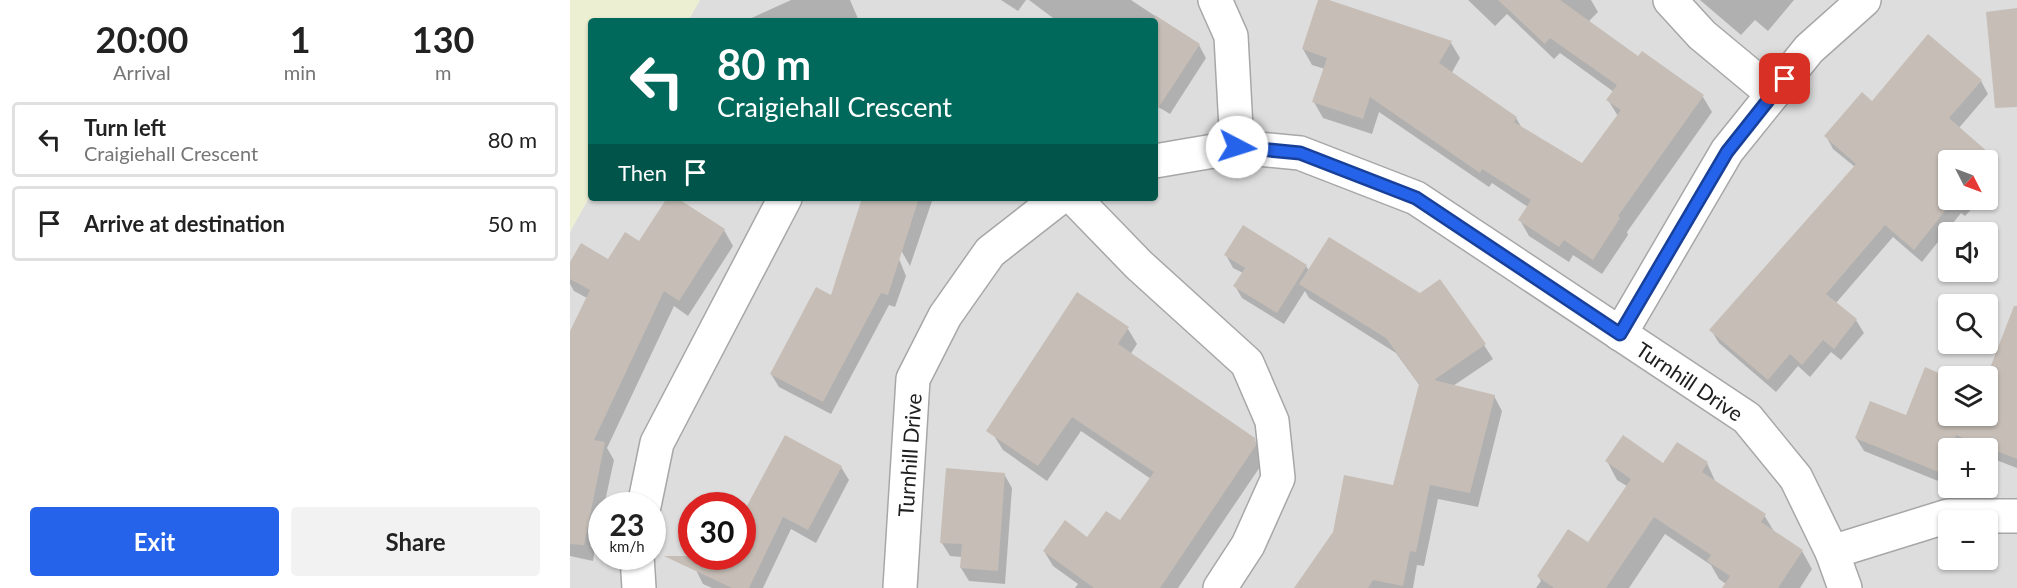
<!DOCTYPE html>
<meta charset="utf-8">
<style>
:root{--surface:#fff;--page:#f2f2f2;--text:#222;--muted:#767676;--line:#e0e0e0;--accent:#2563eb}
body{margin:0;font-family:Lato,sans-serif;background:var(--page);color:var(--text);height:100vh;display:flex;flex-direction:column;font-size:22px;white-space:nowrap}
*{box-sizing:border-box;margin:0}
p{font-size:20px;color:var(--muted)}
.icon{flex:none;width:33px;height:33px;fill:none;stroke:currentColor;stroke-width:2;stroke-linecap:round;stroke-linejoin:round}
.map{position:relative;flex:1;overflow:hidden}
.details{display:flex;flex-direction:column;background:var(--surface);width:570px}
.details>*{flex:none}
.top-card{position:absolute;left:18px;top:18px;width:570px;height:183px;border-radius:6px;box-shadow:0 2px 4px #0004;background:#00695c;color:#fff;overflow:hidden}
.needle{width:39px;rotate:132deg}
.buttons{position:absolute;left:1368px;top:150px;display:grid;gap:12px}
.buttons a{display:grid;place-items:center;width:60px;height:60px;border-radius:6px;background:var(--surface);box-shadow:0 2px 4px #0004;font-size:30px}
.speed{position:absolute;left:18px;top:492px;display:flex;gap:12px;font-size:30px;font-weight:700;text-align:center}
.speed>*{display:grid;place-content:center;width:78px;height:78px;border-radius:50%;background:var(--surface);box-shadow:0 2px 4px #0004;line-height:1}
.speed small{font-size:15px;font-weight:400}
.speed .limit{border:9px solid #d22;background:#fff;color:#111}
.pin{position:absolute;display:grid;place-items:center;width:51px;height:51px;color:#fff;margin:-26px;border-radius:12px;box-shadow:0 3px 9px #0006}
.me{position:absolute;width:66px;margin:-33px;rotate:95deg;stroke-linejoin:round;filter:drop-shadow(0 0 4px #0008)}
.turn{display:flex;align-items:center;gap:21px;height:126px;padding:0 30px;font-size:27px}
.turn .icon{width:78px;height:78px;stroke-width:2.5}
.turn b{display:block;font-size:42px;line-height:51px}
.then{display:flex;align-items:center;height:57px;padding:0 30px;background:#0003;gap:12px;font-size:22px}
.eta{display:flex;justify-content:space-evenly;align-items:center;height:102px;text-align:center}
.eta b{font-size:36px;font-weight:700;line-height:42px}
.cta{display:flex;gap:12px;margin-top:auto;padding:12px 30px}
.cta a{flex:1;height:69px;border-radius:6px;background:var(--accent);color:#fff;font-size:24px;font-weight:700;line-height:69px;text-align:center}
.cta a+a{background:var(--page);color:var(--text)}
ul{padding:0;list-style:none}
li{display:flex;align-items:center;gap:18px;height:75px;margin:0 12px 9px;padding:0 18px;border:3px solid var(--line);border-radius:6px}
li div{flex:1}
li b{display:block;font-size:22px}
li em{font-style:normal}
main{display:flex;flex:1;min-height:0}
.map>svg:first-child{display:block}
</style>
<main>
<section class="details">
<div class="eta">
<div><b>20:00</b><p>Arrival</p></div>
<div><b>1</b><p>min</p></div>
<div><b>130</b><p>m</p></div>
</div>
<ul>
<li><svg class="icon" aria-label="left" viewBox="0 0 24 24"><path d="M17 20v-9H6M10 6l-5 5 5 5"/></svg><div><b>Turn left</b><p>Craigiehall Crescent</p></div><em>80 m</em></li>
<li><svg class="icon" aria-label="arrive" viewBox="0 0 24 24"><path d="M6 21V4h12l-3 4 3 4H6"/></svg><div><b>Arrive at destination</b></div><em>50 m</em></li>
</ul>
<div class="cta"><a>Exit</a><a>Share</a></div>
</section>
<div class="map">
<svg width="1447" height="588" viewBox="0 0 1447 588">
<rect width="100%" height="100%" fill="#f1eee7"/>
<!-- residential -->
<path fill="#dedddd" fill-rule="evenodd" d="M130,0H1447V588H0V232L21,194V198H585V21H118ZM1378,160H1418V200H1378ZM1378,232H1418V272H1378ZM1378,304H1418V344H1378ZM1378,376H1418V416H1378ZM1378,448H1418V488H1378ZM32,506H82V556H32ZM122,506H172V556H122ZM1378,520H1418V560H1378Z"/>
<!-- farmland -->
<polygon fill="#ecefd2" points="0,0 130,0 118,21 21,21 21,194 0,232"/>
<!-- shadow -->
<g fill="#0003">
<polygon points="221,0 280,0 289,21 175,21"/>
<polygon points="431,0 456,0 448,11"/>
<polygon points="459,0 561,0 629,45 636,58 600,114 585,105 585,21 487,21"/>
<polygon points="749,0 881,43 890,58 881,74 946,118 952,128 1012,165 1048,116 1038,100 1044,92 990,53 984,59 937,14 925,26 898,0 1021,0 1028,12 1018,22 1068,58 1133,97 1142,112 1057,232 1058,235 1032,274 1003,255 999,262 959,236 950,220 958,207 922,183 919,187 809,112 802,134 753,118 744,102 755,69 742,65 733,49"/>
<polygon points="1130,0 1224,0 1198,31 1185,20 1171,35"/>
<polygon points="1411,81 1418,94 1389,128 1412,149 1419,161 1378,160 1378,200 1410,200 1395,216 1391,213 1352,262 1323,237 1266,303 1286,320 1294,333 1271,360 1261,352 1240,377 1228,366 1206,392 1149,343 1141,330 1285,167 1263,149 1256,136 1302,103"/>
<polygon points="1418,178 1422,186 1418,191"/>
<polygon points="99,198 104,198 154,230 163,246 118,316 104,306 37,448 44,460 34,506 32,506 23,561 0,556 0,335 17,298 4,291 0,284 0,265 38,261 70,243"/>
<polygon points="294,198 304,198 336,276 325,307 319,305 261,414 209,387 201,374 262,297"/>
<polygon points="328,198 363,198 340,266 332,252"/>
<polygon points="656,255 736,266 739,271 914,345 923,359 883,386 924,396 932,411 908,507 868,499 854,566 847,565 843,588 726,588 824,486 850,386 826,353 739,298 735,291 714,324 672,298 665,286 673,273 663,268"/>
<polygon points="507,294 558,329 567,344 560,355 684,439 693,455 694,461 608,588 505,588 508,584 483,566 474,551 518,539 550,523 581,479 511,431 477,481 433,450 423,434"/>
<polygon points="1422,368 1447,377 1447,468 1418,457 1418,448 1378,448 1378,485 1294,451 1286,438 1337,417 1356,369 1378,379 1378,416 1418,416 1418,380"/>
<polygon points="1037,461 1093,465 1137,463 1146,483 1194,515 1205,533 1232,551 1242,569 1230,588 1153,588 1156,584 1149,579 1141,565 1095,534 1059,588 966,588 971,581 968,576 1019,544 1057,486 1047,480"/>
<polygon points="271,467 279,480 246,543 221,529 193,588 142,588 133,584 126,570 172,556 172,516"/>
<polygon points="434,474 442,488 435,584 399,581 391,568 392,557 380,556 372,543"/>
</g>
<!-- building -->
<g fill="#c6beb6">
<polygon points="748,0 759,0 882,41 869,63 947,117 944,122 1012,163 1051,110 1036,100 1047,85 980,38 975,44 928,0 990,0 1068,56 1072,51 1134,95 1048,216 1050,218 1023,260 994,240 989,247 948,220 961,200 912,169 910,173 800,97 793,119 742,102 757,58 732,49"/>
<polygon points="1447,8 1447,107 1425,108 1416,12"/>
<polygon points="585,15 630,44 585,113"/>
<polygon points="1358,34 1412,80 1379,118 1427,160 1378,160 1378,207 1344,250 1315,225 1256,294 1287,319 1264,349 1253,340 1232,365 1220,354 1198,380 1139,330 1286,164 1254,136 1292,92 1302,101"/>
<polygon points="97,198 107,198 155,229 109,301 94,291 24,440 35,442 14,545 0,544 0,331 20,290 0,279 0,262 11,243 38,259 55,232 69,241"/>
<polygon points="292,198 349,198 318,295 311,293 253,402 200,374 246,287 261,295"/>
<polygon points="673,225 737,265 707,313 663,286 675,268 654,255"/>
<polygon points="759,237 850,293 870,279 916,344 864,380 925,395 900,493 860,485 846,552 840,551 833,586 803,580 798,588 724,588 763,532 774,475 823,485 849,384 816,338 729,284"/>
<polygon points="507,292 559,327 548,344 685,438 686,445 590,588 524,588 473,551 495,520 517,537 536,511 550,520 584,472 502,417 468,466 416,431"/>
<polygon points="1444,306 1447,306 1447,459 1386,435 1381,448 1378,448 1371,473 1285,438 1300,401 1336,415 1355,367 1378,377 1378,416 1418,416 1417,376"/>
<polygon points="215,435 272,466 238,530 213,517 179,588 162,588 94,556 172,556 172,515"/>
<polygon points="1053,435 1093,463 1107,442 1138,462 1132,472 1196,514 1191,522 1233,550 1208,588 1152,588 1160,576 1137,561 1141,555 1084,517 1036,588 984,588 967,576 998,529 1018,542 1061,479 1035,461"/>
<polygon points="376,468 435,473 428,571 390,568 392,544 370,543"/>
</g>
<g fill="none" stroke-linecap="round" stroke-linejoin="round">
<defs>
<g id="street">
<polyline points="645,0 661,36 667,147"/>
<polyline points="1100,0 1132,35 1203,94"/>
<polyline points="585,161 667,147 730,153 846,198 1177,418 1226,478 1262,552 1275,588"/>
<polyline points="504,198 569,265 677,363 702,421 708,478 678,545 650,588"/>
<polyline points="1050,334 1157,151 1239,49 1294,0"/>
<polyline points="74,506 87,443 215,198"/>
<polyline points="1262,552 1378,516 1447,516"/>
<polyline points="67,556 69,588"/>
<polyline points="330,588 343,379 375,316 420,252 489,198"/>
</g>
</defs>
<!-- street casing -->
<use href="#street" stroke="#a7a7a7" stroke-width="36"/>
<!-- street -->
<use href="#street" stroke="#fff" stroke-width="33"/>
</g>
<g fill="none" stroke-linecap="round" stroke-linejoin="round">
<defs>
<polyline id="route" points="667,147 730,153 846,198 1050,334 1157,152 1215,79"/>
</defs>
<!-- route casing -->
<use href="#route" stroke="#184099" stroke-width="15"/>
<!-- route -->
<use href="#route" stroke="#2563eb" stroke-width="10"/>
</g>
<g text-anchor="middle" dominant-baseline="central" stroke-width="6" stroke-linejoin="round" paint-order="stroke">
<!-- street labels -->
<g font-size="21" fill="#202020" stroke="#fff">
<text transform="translate(1120 381) rotate(34)">Turnhill Drive</text>
<text transform="translate(339 455) rotate(-86)">Turnhill Drive</text>
</g>
</g>
</svg>
<div class="buttons">
<a><svg class="needle" viewBox="-14 -14 28 28"><path d="M0-13l5 13h-10z" fill="#e53935"/><path d="M0 13l5-13h-10z" fill="#767676"/></svg></a>
<a><svg class="icon" aria-label="sound" viewBox="0 0 24 24"><path d="M4 9h4l5-4v14l-5-4H4zM17 9q2 3 0 6"/></svg></a>
<a><svg class="icon" aria-label="search" viewBox="0 0 24 24"><circle cx="10" cy="10" r="6"/><path d="M15 15l6 6"/></svg></a>
<a><svg class="icon" aria-label="layers" viewBox="0 0 24 24"><path d="M12 4l9 5-9 5-9-5zM3 14l9 5 9-5"/></svg></a>
<a>+</a>
<a>−</a>
</div>
<div class="speed"><div>23<small>km/h</small></div><div class="limit">30</div></div>
<div class="pin" style="left:1215px;top:79px;background:#d93025"><svg class="icon" aria-label="arrive" viewBox="0 0 24 24"><path d="M6 21V4h12l-3 4 3 4H6"/></svg></div>
<svg class="me" style="left:667px;top:147px" viewBox="-20 -20 40 40"><circle r="19" fill="#fff"/><path d="M0-13L10 11 0 6-10 11z" fill="#2563eb"/></svg>
<div class="top-card">
<div class="turn"><svg class="icon" aria-label="left" viewBox="0 0 24 24"><path d="M17 20v-9H6M10 6l-5 5 5 5"/></svg><div><b>80 m</b>Craigiehall Crescent</div></div>
<div class="then">Then<svg class="icon" aria-label="arrive" viewBox="0 0 24 24"><path d="M6 21V4h12l-3 4 3 4H6"/></svg></div>
</div>
</div>
</main>
